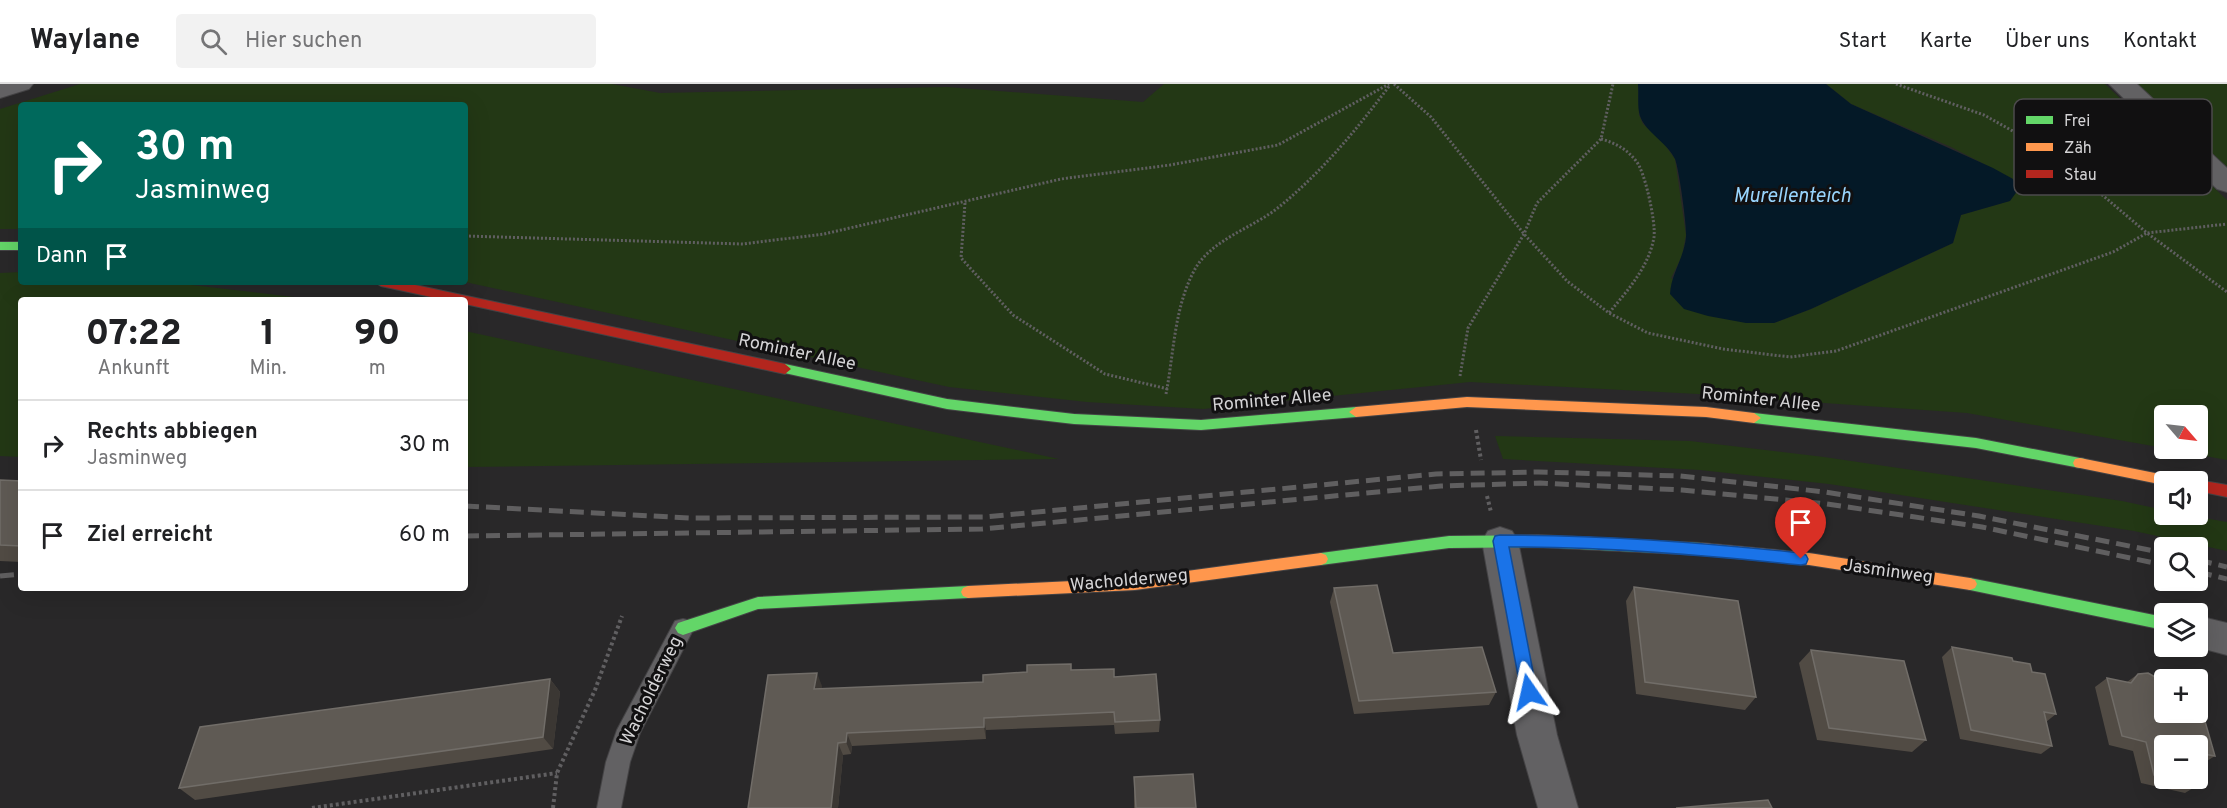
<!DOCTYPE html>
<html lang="de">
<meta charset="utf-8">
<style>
:root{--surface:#fff;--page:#f2f2f2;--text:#202124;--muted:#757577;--line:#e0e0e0}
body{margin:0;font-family:Overpass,sans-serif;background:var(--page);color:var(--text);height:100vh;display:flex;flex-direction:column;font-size:22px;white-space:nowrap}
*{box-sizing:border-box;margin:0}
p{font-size:20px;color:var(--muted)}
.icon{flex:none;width:33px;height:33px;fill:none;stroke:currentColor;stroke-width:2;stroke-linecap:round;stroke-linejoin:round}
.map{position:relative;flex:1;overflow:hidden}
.panel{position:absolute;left:18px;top:213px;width:450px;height:294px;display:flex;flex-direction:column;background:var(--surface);border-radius:6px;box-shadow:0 6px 24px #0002}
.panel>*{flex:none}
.guide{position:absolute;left:18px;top:18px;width:450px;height:183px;border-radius:6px;box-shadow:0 6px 24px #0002;background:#00695c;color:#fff;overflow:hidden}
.needle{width:39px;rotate:118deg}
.fabs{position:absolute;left:2154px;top:321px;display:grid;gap:12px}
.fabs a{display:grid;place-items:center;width:54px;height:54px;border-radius:6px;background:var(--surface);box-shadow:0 6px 24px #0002;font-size:30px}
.pin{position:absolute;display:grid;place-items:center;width:51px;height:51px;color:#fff;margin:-62px -26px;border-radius:50% 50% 50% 0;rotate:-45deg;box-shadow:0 0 6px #0007}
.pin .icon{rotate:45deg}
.me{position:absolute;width:66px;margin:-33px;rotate:349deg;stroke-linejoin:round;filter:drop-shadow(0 0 4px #0008)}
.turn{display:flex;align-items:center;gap:21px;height:126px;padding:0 18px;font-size:27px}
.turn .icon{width:78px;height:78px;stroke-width:2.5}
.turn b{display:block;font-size:42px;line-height:51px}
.then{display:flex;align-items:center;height:57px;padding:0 18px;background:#0003;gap:12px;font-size:22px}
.eta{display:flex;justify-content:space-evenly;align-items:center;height:102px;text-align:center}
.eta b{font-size:36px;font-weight:800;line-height:42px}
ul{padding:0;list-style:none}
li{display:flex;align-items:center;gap:18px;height:90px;padding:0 18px;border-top:2px solid var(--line)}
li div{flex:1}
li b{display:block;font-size:22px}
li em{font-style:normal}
header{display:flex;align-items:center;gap:36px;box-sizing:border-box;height:84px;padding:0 30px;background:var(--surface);border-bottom:2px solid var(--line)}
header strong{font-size:28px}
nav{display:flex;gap:33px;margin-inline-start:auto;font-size:21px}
.search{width:420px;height:54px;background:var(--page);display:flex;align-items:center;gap:15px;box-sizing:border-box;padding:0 21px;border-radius:6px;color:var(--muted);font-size:22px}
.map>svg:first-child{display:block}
</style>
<header>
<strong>Waylane</strong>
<div class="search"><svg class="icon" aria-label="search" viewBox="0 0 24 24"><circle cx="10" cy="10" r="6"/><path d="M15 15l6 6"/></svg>Hier suchen</div>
<nav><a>Start</a><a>Karte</a><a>Über uns</a><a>Kontakt</a></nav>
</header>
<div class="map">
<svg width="2227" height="724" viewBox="0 0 2227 724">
<rect width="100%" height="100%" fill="#292829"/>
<!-- green -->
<g fill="#233815">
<polygon points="80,0 612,0 660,9 947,3 1143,18 1164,0 1638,0 1639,31 1643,40 1662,57 1675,75 1686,151 1682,172 1671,194 1774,239 1811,225 1953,159 1961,131 2009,117 2013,95 1951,63 1851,20 1826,0 2105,0 2227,116 2227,376 2166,365 2198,364 2198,332 2164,332 2164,364 1967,329 1698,310 1470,298 1203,325 1087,318 949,303 465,198 465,21 21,21 21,145 0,145 0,25"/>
<polygon points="2137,0 2227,0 2227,83"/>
<polygon points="21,188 21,198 166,198 319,216 21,216 21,373 0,372 0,189"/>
<polygon points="465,247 1059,375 465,383"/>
<polygon points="1495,352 1690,357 1824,373 2122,417 2164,426 2164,430 2187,431 2227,438 2227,467 2134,447 1829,400 1700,386 1503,375"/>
</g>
<!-- water -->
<path fill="#041927" d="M1638,0H1826L1851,20L1993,84L2013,95L2018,106L2010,117L1961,131L1953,159L1811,225L1774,239H1746L1708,232L1684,225L1670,210C1671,190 1684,174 1686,153C1687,142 1679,85 1675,75C1667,58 1646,49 1640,32C1637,23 1639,10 1638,0Z"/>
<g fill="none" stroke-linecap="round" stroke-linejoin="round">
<defs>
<polygon id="lane" points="683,535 691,537 694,544 640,649 630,678 621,724 597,724 606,678 617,646 675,537"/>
<g id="street">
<polygon points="0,0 33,0 29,5 0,14"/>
<polygon points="2109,0 2137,0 2227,84 2227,108 2217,105"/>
<polygon points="1500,443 1512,447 1518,457 1557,651 1578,724 1538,724 1517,651 1482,457 1488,447"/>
<polygon points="2198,532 2227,539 2227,571 2193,562 2198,562"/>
</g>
<g id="fast">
<rect x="0" y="158" width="21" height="8"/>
<polygon points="785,280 947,315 1074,330 1201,336 1356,323 1363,328 1356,333 1201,346 1074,340 947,325 780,288 779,285"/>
<polygon points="1754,329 1976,354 2080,374 2085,375 2087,379 2085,383 2080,384 1976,364 1754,339 1747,334"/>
<polygon points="1538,451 1701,459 1706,461 1708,465 1706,469 1701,471 1538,463 1449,464 1321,481 1316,479 1314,475 1316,471 1321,469 1449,452"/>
<polygon points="1970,494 2164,533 2164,546 1970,506 1965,504 1963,500 1965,496"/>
<polygon points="968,502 973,504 975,508 973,512 968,514 758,525 683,551 678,549 675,544 678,539 758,513"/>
</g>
<g id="slow">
<polygon points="1467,313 1706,323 1754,329 1761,334 1754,339 1706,333 1467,323 1356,333 1349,328 1356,323"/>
<polygon points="2080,374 2175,393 2182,398 2164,398 2164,401 2080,384 2075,383 2073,379 2075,375"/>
<polygon points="1701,459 1809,469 1970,494 1975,496 1977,500 1975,504 1970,506 1809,481 1701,471 1696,469 1694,465 1696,461"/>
<polygon points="1321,469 1326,471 1328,475 1326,479 1321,481 1135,506 968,514 963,512 961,508 963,504 968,502 1135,494"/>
</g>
<g id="jam">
<polygon points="375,198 401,198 785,280 791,285 785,290 465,220 465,216 445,216 381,202"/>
<polygon points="2198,396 2227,401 2227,413 2198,407 2198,398 2195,398"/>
</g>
</defs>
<!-- lane casing -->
<use href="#lane" stroke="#444345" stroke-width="2"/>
<!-- street casing -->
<use href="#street" stroke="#444345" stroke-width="2"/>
<!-- fast casing -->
<use href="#fast" stroke="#444345" stroke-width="2"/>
<!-- slow casing -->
<use href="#slow" stroke="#444345" stroke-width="2"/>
<!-- jam casing -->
<use href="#jam" stroke="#444345" stroke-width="2"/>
<!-- path-far1 -->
<g stroke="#605f61" stroke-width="3" stroke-dasharray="2 2" stroke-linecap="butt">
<polyline points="1394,0 1431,33 1524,150 1567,197 1609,229 1648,249 1723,265 1790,273 1836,267 2113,168 2147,149 2227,208"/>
<polyline points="1896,0 1984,31 2054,70 2147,149 2227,140"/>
<path d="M1601,55C1615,59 1627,65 1636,77C1645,87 1656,139 1654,153C1649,183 1627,207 1609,229"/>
<polyline points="965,119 961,174 1013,231 1105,290 1168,305"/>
<polyline points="465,152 743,160 824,150 1061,95 1170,81 1278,61 1389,0"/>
<polyline points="1460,292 1468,244 1524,150 1537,119 1601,55 1613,0"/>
<path d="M1166,310C1174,269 1174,223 1195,185C1212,155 1253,144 1279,123C1322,88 1357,45 1390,1"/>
</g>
<!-- path -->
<g stroke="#605f61" stroke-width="4" stroke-dasharray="3 3" stroke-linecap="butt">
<polyline points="1476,346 1481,376"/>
<polyline points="1487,412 1491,428"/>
<polyline points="312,724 557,689"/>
<polyline points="553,724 557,689 595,606 622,532"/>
</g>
<!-- lane -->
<use href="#lane" fill="#626163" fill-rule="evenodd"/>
<!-- street -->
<use href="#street" fill="#626163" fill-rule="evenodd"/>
<!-- fast -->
<use href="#fast" fill="#63d668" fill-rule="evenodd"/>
<!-- slow -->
<use href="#slow" fill="#ff974d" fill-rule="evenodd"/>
<!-- jam -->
<use href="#jam" fill="#b3261e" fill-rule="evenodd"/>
<!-- rail -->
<g stroke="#605f60" stroke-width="5" stroke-dasharray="14 7" stroke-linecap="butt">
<polyline points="465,422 690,434 984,433 1436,390 1538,388 1680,392 1825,408 1979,432 2164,469"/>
<polyline points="465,452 982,445 1441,402 1540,399 1682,406 1827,420 1982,443 2164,481"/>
<polyline points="2198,476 2227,483"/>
<polyline points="2198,488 2227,495"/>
<polyline points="0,492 21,490"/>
</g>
</g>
<!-- wall -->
<g fill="#514b44">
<polygon points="0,396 21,397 21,478 0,477"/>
<polygon points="1634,503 1756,613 1745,626 1636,610 1626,517"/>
<polygon points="1334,504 1393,569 1496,608 1489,621 1354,630 1330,518"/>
<polygon points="1952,563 2013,577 2032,588 2056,630 2046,638 2052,662 2041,670 1960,655 1942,573"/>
<polygon points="1811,566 1926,656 1912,668 1817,656 1799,579"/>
<polygon points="1071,586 1114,593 1160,636 1159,648 1115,650 1114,641 986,646 986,655 852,662 851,670 843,671 838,724 748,724 822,602 821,605 983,598"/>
<polygon points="2138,590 2215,672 2202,680 2198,680 2198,662 2164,662 2164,694 2197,694 2198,701 2185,709 2141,699 2133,667 2109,661 2095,603 2107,594 2127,598"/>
<polygon points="550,595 560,608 553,665 195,716 179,704"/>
<polygon points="1134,693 1196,724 1134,724"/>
</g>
<!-- shaded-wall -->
<g fill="#3b3733">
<polygon points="817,589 822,602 819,618 814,605"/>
<polygon points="550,595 560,608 553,665 543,653"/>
<polygon points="984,634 986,646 986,655 984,643"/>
<polygon points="847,649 852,662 851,670 846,658"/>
<polygon points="838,659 843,671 838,724 831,724"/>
</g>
<!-- building -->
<g fill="#5f5a54" stroke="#716d68" stroke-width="1.5">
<polygon points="0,396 21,397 21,462 0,461"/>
<polygon points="1377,501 1393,569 1482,563 1496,608 1359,617 1334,504"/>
<polygon points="1634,503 1738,517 1756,613 1645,598"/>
<polygon points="1952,563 2012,574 2013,577 2030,580 2032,588 2045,590 2056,630 2044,628 2052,662 1971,646"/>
<polygon points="1811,566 1904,577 1926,656 1829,644"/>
<polygon points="1071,580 1071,586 1114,585 1114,593 1156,590 1160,636 1115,638 1114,628 984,634 984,643 847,649 846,658 838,659 831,724 748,724 768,591 817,589 814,605 983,598 983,591 1027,588 1027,581"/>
<polygon points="2148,589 2164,598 2164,628 2198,628 2198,613 2215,672 2198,669 2198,662 2164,662 2164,693 2154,691 2146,658 2122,652 2107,594 2131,599 2138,590"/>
<polygon points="550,595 543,653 179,704 200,643"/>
<polygon points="1193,690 1196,724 1136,724 1134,693"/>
<polygon points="2170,694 2197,694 2198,701"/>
<polygon points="1768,716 1772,724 1676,724"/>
</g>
<!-- route -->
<path fill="#1a73e8" stroke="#114b97" stroke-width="1.5" d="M1500,451C1601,451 1700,458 1801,469L1806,471L1808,475L1806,480L1801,481C1703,471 1607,463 1509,463L1537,608L1534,613L1529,615L1523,613L1521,608L1493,457L1495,452Z"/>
<g text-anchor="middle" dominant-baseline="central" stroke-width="6" stroke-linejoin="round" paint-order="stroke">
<!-- street labels -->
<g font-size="18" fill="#d4d3d5" stroke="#111011">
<text transform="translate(797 269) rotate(12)">Rominter Allee</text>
<text transform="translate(1761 316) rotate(6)">Rominter Allee</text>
<text transform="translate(1272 317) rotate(-5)">Rominter Allee</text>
<text transform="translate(1888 488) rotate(8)">Jasminweg</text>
<text transform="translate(1129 497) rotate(-5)">Wacholderweg</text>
<text transform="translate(652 607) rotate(-64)">Wacholderweg</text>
</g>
<!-- water labels -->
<g font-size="20" font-style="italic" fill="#98d4fc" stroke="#111011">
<text x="1792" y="113">Murellenteich</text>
</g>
</g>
<!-- legend -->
<rect x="2014" y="15" width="198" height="96" rx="9" fill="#111011" stroke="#4c4a4c" stroke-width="1.5"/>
<rect x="2026" y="32" width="27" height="8" fill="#63d668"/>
<rect x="2026" y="59" width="27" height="8" fill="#ff974d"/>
<rect x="2026" y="86" width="27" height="8" fill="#b3261e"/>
<g font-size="16" fill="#d4d3d5">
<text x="2064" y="42">Frei</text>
<text x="2064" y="69">Zäh</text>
<text x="2064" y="96">Stau</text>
</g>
</svg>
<div class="fabs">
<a><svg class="needle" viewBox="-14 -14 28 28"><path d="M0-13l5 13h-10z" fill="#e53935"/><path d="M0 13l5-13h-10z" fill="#757577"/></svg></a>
<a><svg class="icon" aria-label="sound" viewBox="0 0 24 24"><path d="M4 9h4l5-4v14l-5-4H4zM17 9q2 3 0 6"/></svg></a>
<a><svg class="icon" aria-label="search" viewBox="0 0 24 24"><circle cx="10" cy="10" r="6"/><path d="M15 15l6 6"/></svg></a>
<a><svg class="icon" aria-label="layers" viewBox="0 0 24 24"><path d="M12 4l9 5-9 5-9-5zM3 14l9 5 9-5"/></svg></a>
<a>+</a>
<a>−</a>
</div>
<div class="pin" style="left:1801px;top:475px;background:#d93025"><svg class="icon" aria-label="arrive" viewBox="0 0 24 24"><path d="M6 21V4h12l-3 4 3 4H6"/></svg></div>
<svg class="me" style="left:1529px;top:608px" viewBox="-20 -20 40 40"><path d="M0-17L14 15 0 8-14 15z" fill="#1a73e8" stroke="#fff" stroke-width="4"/></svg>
<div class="guide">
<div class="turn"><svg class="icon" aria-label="right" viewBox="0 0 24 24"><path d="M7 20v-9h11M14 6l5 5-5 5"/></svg><div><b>30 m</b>Jasminweg</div></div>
<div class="then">Dann<svg class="icon" aria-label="arrive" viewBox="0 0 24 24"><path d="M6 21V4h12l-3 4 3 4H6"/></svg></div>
</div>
<section class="panel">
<div class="eta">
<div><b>07:22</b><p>Ankunft</p></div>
<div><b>1</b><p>Min.</p></div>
<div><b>90</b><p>m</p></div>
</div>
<ul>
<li><svg class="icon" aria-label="right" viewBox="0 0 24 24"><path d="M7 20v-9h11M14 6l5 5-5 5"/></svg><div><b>Rechts abbiegen</b><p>Jasminweg</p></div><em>30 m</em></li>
<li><svg class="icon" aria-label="arrive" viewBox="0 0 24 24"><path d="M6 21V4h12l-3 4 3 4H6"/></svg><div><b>Ziel erreicht</b></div><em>60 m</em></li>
</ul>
</section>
</div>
